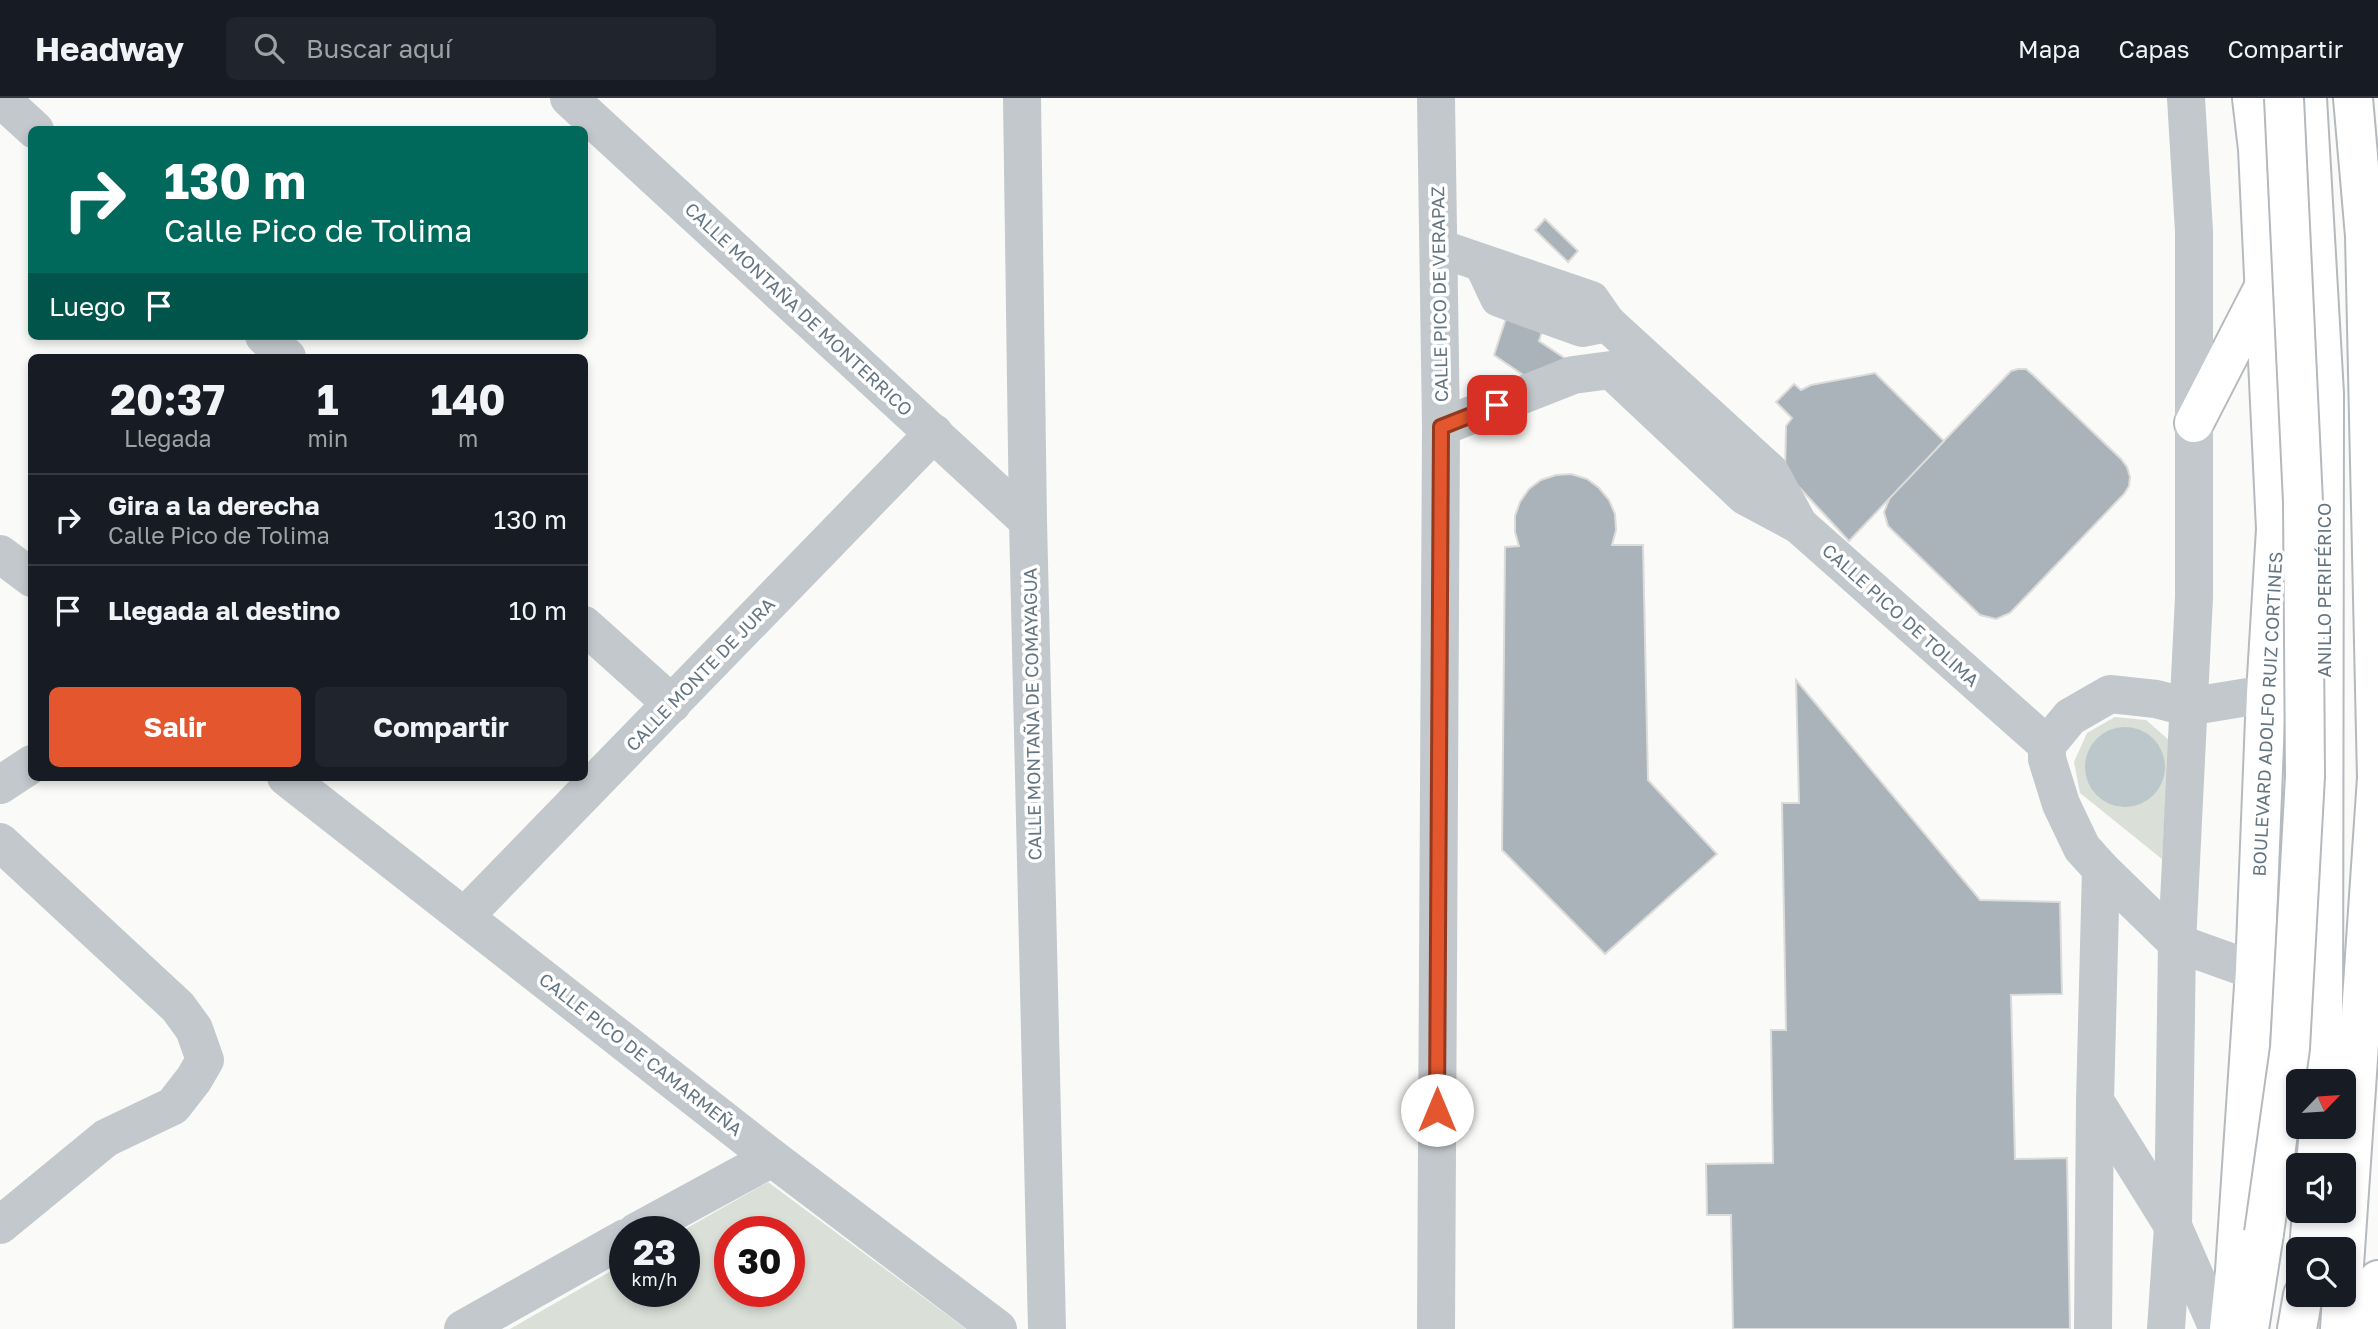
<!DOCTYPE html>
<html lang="es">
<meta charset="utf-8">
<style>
:root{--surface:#171b24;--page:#20242c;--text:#f1f3f6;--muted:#9ea1a6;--line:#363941;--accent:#e4572e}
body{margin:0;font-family:"Golos Text",sans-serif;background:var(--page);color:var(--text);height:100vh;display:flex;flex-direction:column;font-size:26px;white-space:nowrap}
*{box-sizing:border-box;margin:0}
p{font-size:23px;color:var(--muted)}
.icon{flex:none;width:38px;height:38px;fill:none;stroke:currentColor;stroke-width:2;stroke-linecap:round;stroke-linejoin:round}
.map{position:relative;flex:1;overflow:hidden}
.drawer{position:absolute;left:28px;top:256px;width:560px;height:427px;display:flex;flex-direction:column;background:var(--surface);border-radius:10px;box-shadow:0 4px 10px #0003}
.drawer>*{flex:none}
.banner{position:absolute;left:28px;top:28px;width:560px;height:214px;border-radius:10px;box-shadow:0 4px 10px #0003;background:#00695c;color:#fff;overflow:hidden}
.needle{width:46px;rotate:65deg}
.controls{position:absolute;left:2286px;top:971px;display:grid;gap:14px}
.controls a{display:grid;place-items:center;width:70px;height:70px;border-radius:10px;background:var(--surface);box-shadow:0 4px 10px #0003;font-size:35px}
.speed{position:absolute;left:609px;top:1118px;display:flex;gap:14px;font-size:35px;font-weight:700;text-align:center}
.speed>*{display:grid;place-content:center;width:91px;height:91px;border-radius:50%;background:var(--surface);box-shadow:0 4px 10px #0003;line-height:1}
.speed small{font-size:18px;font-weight:400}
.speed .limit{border:10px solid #d22;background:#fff;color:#111}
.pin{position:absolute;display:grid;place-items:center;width:60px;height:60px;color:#fff;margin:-30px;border-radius:14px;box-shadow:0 4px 10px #0006}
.me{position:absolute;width:77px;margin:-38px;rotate:0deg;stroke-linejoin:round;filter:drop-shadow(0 0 5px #0008)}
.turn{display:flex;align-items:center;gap:24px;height:147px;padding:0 21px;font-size:32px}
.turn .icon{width:91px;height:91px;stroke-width:2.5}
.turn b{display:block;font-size:49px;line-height:60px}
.then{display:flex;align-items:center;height:66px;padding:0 21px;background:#0003;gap:14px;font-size:26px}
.eta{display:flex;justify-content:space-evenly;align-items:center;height:119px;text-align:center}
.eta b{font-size:42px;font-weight:700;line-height:49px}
.action{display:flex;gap:14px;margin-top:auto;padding:14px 21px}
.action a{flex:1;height:80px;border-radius:10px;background:var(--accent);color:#fff;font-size:28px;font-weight:700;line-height:80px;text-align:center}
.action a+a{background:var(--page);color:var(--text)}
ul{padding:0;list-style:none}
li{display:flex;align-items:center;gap:21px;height:91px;padding:0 21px;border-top:2px solid var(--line)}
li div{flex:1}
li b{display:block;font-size:26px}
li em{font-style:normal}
header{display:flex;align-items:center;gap:42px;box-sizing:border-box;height:98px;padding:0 35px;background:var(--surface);border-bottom:2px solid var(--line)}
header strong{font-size:33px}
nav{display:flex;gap:38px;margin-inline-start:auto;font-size:24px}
.search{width:490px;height:63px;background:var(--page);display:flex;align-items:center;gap:18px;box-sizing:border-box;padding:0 24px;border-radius:10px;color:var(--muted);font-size:26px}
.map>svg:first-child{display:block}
</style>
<header>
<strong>Headway</strong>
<div class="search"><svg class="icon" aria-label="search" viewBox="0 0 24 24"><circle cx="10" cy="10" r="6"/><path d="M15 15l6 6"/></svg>Buscar aquí</div>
<nav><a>Mapa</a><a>Capas</a><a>Compartir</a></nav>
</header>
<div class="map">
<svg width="2378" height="1231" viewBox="0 0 2378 1231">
<rect width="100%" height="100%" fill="#fafaf8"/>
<!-- green -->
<g fill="#dadfd7" fill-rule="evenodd">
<polygon points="2115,619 2146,622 2170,643 2162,761 2080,695 2074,664 2087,635"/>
<path d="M768,1084L966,1231H510L625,1165V1194H684V1134H680ZM730,1134H789V1194H730Z"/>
</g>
<!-- water -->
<circle fill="#bbc7cb" cx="2125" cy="669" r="40"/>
<!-- building -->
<g fill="#aab3b9" stroke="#dcdcda" stroke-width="2">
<polygon points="1545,121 1578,153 1568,164 1535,132"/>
<polygon points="1515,193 1551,206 1539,243 1569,263 1548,294 1494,257"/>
<polygon points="2018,271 2026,271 2033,277 2121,361 2127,369 2130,379 2129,388 2124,396 2010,515 1996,521 1980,517 1888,428 1884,414 1890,399 2011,273"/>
<polygon points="1875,275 1944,343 1849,443 1785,374 1786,328 1792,320 1776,304 1794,286 1801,292 1811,287"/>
<polygon points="1571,376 1587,381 1599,390 1609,402 1615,416 1616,432 1612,447 1643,447 1648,682 1717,756 1605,856 1502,752 1505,449 1519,448 1515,434 1515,418 1520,404 1529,391 1541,382 1556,377"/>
<polygon points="1796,582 1980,802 2060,804 2062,896 2011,897 2015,1061 2067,1060 2070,1231 1733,1231 1731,1117 1707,1117 1706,1066 1773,1065 1771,932 1786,932 1782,705 1799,705"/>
</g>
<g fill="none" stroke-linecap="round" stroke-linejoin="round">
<defs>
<g id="major">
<polyline points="2194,325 2264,189"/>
<polyline points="2229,1231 2235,1173 2255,873 2266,596 2276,431 2258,51 2252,0"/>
</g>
<g id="highway">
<polyline points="2307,0 2324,296 2323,984"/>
<polyline points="2276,431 2289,589"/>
<polyline points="2316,1068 2319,1029"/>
<polyline points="2309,1152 2312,1113"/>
<polyline points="2343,1182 2377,680 2365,138 2353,0"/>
<polyline points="2249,1231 2264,1135"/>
<polyline points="2297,1231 2303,1197"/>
<polyline points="2340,1231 2342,1197"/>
<polyline points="2374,1231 2378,1182"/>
</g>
</defs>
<!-- major casing -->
<use href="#major" stroke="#b5babe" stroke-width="42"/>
<!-- highway casing -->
<use href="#highway" stroke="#b4b9bd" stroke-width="42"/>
<!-- minor -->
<g stroke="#c3c8cc" stroke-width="38">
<polyline points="0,0 35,32"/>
<polyline points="569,0 1028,423"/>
<polyline points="1022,0 1028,423 1047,1231"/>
<polyline points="1436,0 1441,329 1436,1231"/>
<polyline points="1439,150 1591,202 1607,225 1770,374 1799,427 2047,647"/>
<polyline points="1483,166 1499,200 1582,230 1607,225"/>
<polyline points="264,238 287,259"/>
<polyline points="1441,329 1573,277 1611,272 1745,398 1799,427"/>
<polyline points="0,456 32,480"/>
<polyline points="584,527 672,606"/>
<polyline points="286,679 772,1060 998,1231"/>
<polyline points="0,687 32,666"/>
<polyline points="0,744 178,909 194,931 205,962 194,981 173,1008 106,1040 0,1127"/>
<polyline points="2101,771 2095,1003 2173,1128 2218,1231"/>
<polyline points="465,818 934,335"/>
<polyline points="2255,873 2177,845 2101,771 2082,750 2061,706 2047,661 2047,647 2070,619 2110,596 2156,601 2187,609 2266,596"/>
<polyline points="636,1134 772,1060"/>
<polyline points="463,1231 625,1140"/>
<polyline points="2093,1231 2095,1003"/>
<polyline points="2166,1231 2173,1128 2177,845 2194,499 2194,133 2186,0"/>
</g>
<!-- major -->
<use href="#major" stroke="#fff" stroke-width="38"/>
<!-- highway -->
<use href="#highway" stroke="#fff" stroke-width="38"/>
<defs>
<polyline id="highway-bridge" points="2264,1135 2290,950 2305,678 2303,404 2284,0"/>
</defs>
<!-- highway-bridge casing -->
<use href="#highway-bridge" stroke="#b4b9bd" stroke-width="42" stroke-linecap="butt"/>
<!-- highway-bridge -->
<use href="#highway-bridge" stroke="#fff" stroke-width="38"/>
</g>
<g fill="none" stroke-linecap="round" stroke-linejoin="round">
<defs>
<polyline id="route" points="1437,1012 1441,329 1497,307"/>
</defs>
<!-- route casing -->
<use href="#route" stroke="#94391e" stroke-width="18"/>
<!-- route -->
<use href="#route" stroke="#e4572e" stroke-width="12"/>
</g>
<g text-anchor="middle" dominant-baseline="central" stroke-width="7" stroke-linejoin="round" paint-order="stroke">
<!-- street labels -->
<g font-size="18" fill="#657683" stroke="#fff">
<text transform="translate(1439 196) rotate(-91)">CALLE PICO DE VERAPAZ</text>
<text transform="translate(799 211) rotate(43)">CALLE MONTAÑA DE MONTERRICO</text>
<text transform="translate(2324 492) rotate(-90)">ANILLO PERIFÉRICO</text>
<text transform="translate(1901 517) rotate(42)">CALLE PICO DE TOLIMA</text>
<text transform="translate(700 576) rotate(-46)">CALLE MONTE DE JURA</text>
<text transform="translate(1032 616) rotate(-91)">CALLE MONTAÑA DE COMAYAGUA</text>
<text transform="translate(2267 616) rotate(-87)">BOULEVARD ADOLFO RUIZ CORTINES</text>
<text transform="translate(641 956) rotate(38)">CALLE PICO DE CAMARMEÑA</text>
</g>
</g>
</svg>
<div class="controls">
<a><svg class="needle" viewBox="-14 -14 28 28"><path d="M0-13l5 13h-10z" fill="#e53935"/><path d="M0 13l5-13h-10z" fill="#9ea1a6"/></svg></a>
<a><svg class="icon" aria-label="sound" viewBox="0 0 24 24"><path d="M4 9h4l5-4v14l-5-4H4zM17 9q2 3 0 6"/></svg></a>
<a><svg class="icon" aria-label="search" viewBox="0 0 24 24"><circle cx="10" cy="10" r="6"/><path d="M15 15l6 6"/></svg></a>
</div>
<div class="speed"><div>23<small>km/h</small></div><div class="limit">30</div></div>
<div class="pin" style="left:1497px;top:307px;background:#d93025"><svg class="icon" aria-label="arrive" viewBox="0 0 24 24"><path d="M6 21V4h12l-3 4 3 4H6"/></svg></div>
<svg class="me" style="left:1437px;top:1012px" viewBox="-20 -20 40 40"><circle r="19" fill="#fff"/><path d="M0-13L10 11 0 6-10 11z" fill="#e4572e"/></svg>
<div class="banner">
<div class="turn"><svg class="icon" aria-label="right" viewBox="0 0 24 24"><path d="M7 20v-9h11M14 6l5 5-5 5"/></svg><div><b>130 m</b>Calle Pico de Tolima</div></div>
<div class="then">Luego<svg class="icon" aria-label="arrive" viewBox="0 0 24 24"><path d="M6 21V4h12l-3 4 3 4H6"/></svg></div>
</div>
<section class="drawer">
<div class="eta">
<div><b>20:37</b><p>Llegada</p></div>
<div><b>1</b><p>min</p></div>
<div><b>140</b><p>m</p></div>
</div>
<ul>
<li><svg class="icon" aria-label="right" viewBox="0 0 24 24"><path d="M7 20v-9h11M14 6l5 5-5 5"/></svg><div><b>Gira a la derecha</b><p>Calle Pico de Tolima</p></div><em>130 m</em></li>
<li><svg class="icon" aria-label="arrive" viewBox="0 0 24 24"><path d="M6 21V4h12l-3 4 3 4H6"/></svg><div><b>Llegada al destino</b></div><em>10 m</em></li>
</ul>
<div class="action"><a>Salir</a><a>Compartir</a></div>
</section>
</div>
